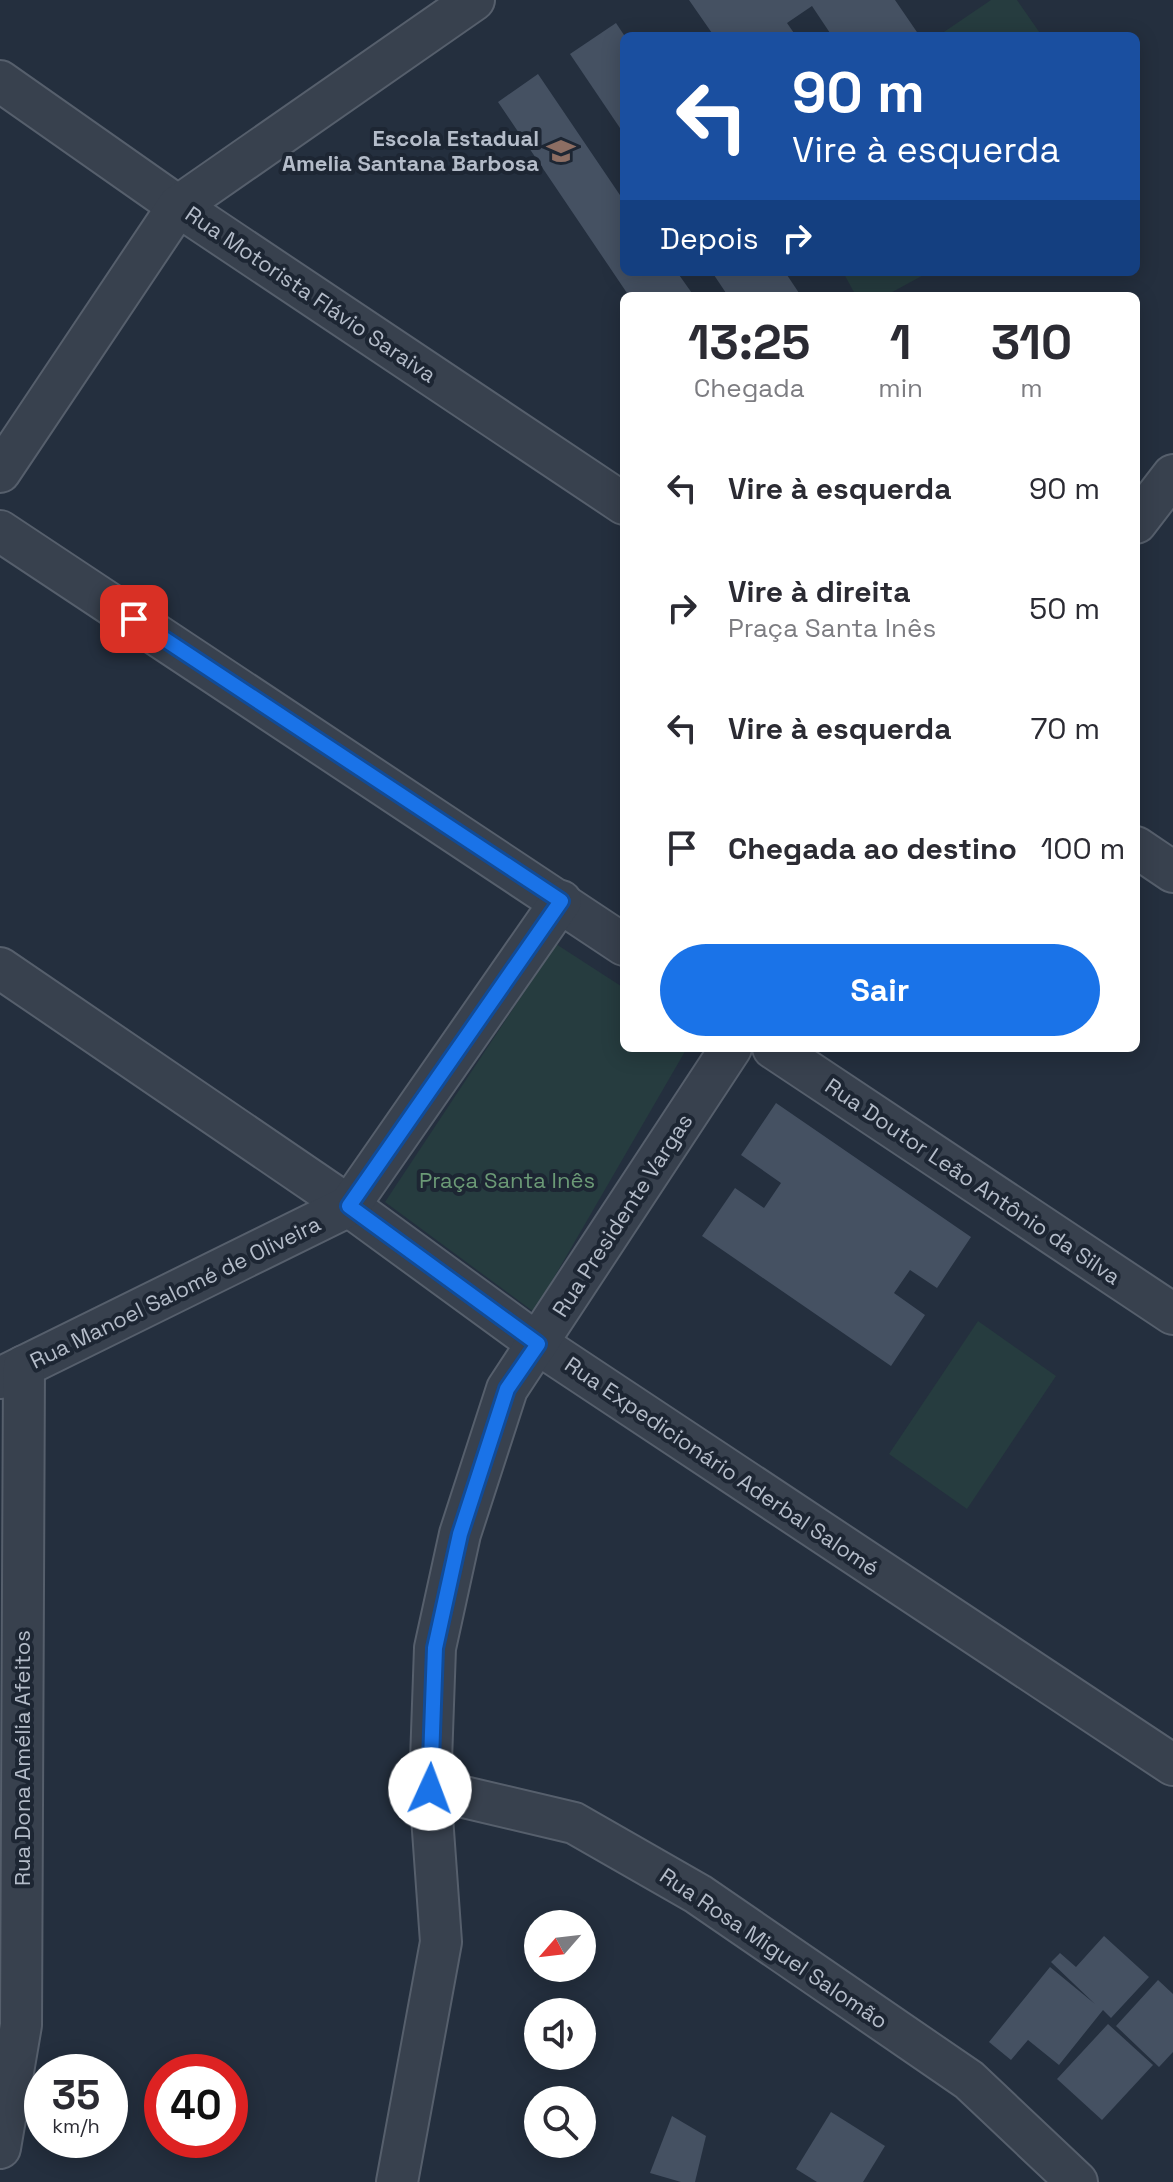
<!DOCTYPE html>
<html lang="pt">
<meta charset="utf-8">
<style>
:root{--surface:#fff;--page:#f2f2f3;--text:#2b2b33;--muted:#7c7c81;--accent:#1a73e8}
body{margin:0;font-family:"Space Grotesk",sans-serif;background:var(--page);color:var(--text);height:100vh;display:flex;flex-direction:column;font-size:30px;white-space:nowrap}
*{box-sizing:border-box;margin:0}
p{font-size:26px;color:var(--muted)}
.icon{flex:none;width:44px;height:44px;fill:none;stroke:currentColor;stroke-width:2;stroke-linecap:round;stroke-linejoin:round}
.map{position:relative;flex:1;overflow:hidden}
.sheet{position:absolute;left:620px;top:292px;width:520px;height:760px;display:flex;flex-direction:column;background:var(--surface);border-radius:12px;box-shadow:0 4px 20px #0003}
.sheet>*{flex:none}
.guide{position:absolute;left:620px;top:32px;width:520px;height:244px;border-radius:12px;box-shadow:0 4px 20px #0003;background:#1a4fa0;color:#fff;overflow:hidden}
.needle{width:52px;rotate:242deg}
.fabs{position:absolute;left:524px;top:1910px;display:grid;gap:16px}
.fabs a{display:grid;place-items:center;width:72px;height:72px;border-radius:50%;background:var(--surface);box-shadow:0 4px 20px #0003;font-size:40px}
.speed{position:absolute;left:24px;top:2054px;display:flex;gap:16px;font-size:40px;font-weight:700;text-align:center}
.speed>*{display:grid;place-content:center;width:104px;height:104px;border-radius:50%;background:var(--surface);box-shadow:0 4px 20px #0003;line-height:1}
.speed small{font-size:20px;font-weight:400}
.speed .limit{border:12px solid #d22;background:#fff;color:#111}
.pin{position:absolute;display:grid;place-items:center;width:68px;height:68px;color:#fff;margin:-34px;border-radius:16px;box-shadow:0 4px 12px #0006}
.me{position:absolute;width:88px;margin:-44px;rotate:2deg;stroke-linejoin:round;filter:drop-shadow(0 0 6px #0008)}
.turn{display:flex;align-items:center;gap:28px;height:168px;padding:0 40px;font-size:36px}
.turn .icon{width:104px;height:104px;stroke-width:2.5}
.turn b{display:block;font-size:56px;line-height:68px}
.then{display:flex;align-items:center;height:76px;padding:0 40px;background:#0003;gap:16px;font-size:30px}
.eta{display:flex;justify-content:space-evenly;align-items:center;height:136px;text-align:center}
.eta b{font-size:48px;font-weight:600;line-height:56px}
.cta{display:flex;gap:16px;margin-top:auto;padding:16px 40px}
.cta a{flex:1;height:92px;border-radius:48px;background:var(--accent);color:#fff;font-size:32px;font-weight:600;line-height:92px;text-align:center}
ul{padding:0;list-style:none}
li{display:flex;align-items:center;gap:24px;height:120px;padding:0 40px}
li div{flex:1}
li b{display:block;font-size:30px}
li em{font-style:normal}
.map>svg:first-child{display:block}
</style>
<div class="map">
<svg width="1173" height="2182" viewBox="0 0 1173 2182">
<rect width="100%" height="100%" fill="#242f3e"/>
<!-- green -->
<g fill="#263c3f">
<polygon points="991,0 1017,0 1042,36 938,36"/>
<polygon points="843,272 929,272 885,296 856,296"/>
<polygon points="556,944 624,988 624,1048 687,1048 534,1312 385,1202"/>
<polygon points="978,1321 1056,1376 967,1509 889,1454"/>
</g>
<!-- building -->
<g fill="#455162">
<polygon points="689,0 895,0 919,35 832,36 812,6 787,23 796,36 714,36"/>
<polygon points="616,23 624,35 624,134 570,54"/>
<polygon points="538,74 624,201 624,272 677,272 694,296 629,296 498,102"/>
<polygon points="712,272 785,272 801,296 728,296"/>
<polygon points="776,1103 971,1237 937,1288 910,1270 894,1293 925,1315 891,1366 702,1236 735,1188 764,1208 781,1183 741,1155"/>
<polygon points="1104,1936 1149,1977 1111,2018 1103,2010 1059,2065 1028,2040 1011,2060 989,2042 1050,1967 1095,2004 1051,1962 1060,1953 1076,1967"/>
<polygon points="1158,1980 1173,1994 1173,2052 1159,2067 1116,2026"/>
<polygon points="1108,2024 1153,2065 1102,2120 1057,2079"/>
<polygon points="831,2112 885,2146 863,2182 817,2182 796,2169"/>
<polygon points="672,2116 706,2136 695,2182 681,2182 650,2173"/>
</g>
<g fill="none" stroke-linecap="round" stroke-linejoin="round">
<defs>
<g id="minor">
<polyline points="0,81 178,206 624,504"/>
<polyline points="0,472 178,206 474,0"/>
<polyline points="1136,523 1173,475"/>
<polyline points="0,531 624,945"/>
<polyline points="1136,847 1173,872"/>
<polyline points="0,968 349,1206 538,1344 1173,1765"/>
<polyline points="773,1048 1173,1314"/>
<polyline points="0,1378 349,1206 561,901"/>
<polyline points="430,1789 574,1823 698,1894 969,2080 1077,2182"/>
<polyline points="0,2148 21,2025 24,1366"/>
<polyline points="397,2182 441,1942 430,1789 435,1648 460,1534 507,1389 731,1048"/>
</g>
</defs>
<!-- minor casing -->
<use href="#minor" stroke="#565f6c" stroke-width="44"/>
<!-- minor -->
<use href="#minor" stroke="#38414e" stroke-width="40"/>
</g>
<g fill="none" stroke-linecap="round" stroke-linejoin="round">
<defs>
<polyline id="route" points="134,619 561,901 349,1206 538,1344 507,1389 460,1534 435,1648 430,1789"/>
</defs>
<!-- route casing -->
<use href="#route" stroke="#114b97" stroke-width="20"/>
<!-- route -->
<use href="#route" stroke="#1a73e8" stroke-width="14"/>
</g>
<!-- icons -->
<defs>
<symbol id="school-bare" viewBox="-9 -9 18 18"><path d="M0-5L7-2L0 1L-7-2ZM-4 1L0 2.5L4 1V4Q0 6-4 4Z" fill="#8d6e63" stroke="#1d2633" stroke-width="2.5" paint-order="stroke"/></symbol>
</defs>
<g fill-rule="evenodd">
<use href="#school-bare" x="541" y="131" width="40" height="40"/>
</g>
<g text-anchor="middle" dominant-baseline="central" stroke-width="8" stroke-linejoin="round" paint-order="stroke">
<!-- poi labels -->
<g font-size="22" font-weight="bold" fill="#b4bcc9" stroke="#1d2633" text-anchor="end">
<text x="539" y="138">Escola Estadual<tspan x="539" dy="25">Amelia Santana Barbosa</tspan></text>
</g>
<!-- street labels -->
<g font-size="22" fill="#b4bcc9" stroke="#1d2633">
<text transform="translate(311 294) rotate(34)">Rua Motorista Flávio Saraiva</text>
<text transform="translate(973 1181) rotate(34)">Rua Doutor Leão Antônio da Silva</text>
<text transform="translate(622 1215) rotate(-57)">Rua Presidente Vargas</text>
<text transform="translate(175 1292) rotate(-26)">Rua Manoel Salomé de Oliveira</text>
<text transform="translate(722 1466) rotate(34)">Rua Expedicionário Aderbal Salomé</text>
<text transform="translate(22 1758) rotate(-90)">Rua Dona Amélia Afeitos</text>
<text transform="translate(774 1948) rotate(34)">Rua Rosa Miguel Salomão</text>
</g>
<!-- park labels -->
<g font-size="22" fill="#6b9a76" stroke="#1d2633">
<text x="507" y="1180">Praça Santa Inês</text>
</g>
</g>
</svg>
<div class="fabs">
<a><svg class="needle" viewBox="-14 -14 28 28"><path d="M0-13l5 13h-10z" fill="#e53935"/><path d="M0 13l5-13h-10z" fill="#7c7c81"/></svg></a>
<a><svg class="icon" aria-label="sound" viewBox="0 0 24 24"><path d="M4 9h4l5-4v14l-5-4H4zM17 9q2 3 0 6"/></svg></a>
<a><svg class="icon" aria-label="search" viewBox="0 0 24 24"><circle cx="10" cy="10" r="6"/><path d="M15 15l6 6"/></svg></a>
</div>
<div class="speed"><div>35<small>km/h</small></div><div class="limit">40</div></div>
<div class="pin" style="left:134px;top:619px;background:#d93025"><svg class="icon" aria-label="arrive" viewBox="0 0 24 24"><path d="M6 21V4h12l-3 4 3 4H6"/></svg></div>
<svg class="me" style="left:430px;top:1789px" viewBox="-20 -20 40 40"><circle r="19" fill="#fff"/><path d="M0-13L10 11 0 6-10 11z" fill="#1a73e8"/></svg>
<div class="guide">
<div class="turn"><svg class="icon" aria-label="left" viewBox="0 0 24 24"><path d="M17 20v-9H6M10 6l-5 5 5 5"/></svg><div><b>90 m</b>Vire à esquerda</div></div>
<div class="then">Depois<svg class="icon" aria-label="right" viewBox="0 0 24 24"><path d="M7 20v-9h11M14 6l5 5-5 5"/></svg></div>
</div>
<section class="sheet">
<div class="eta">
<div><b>13:25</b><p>Chegada</p></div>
<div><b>1</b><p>min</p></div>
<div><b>310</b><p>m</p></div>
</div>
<ul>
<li><svg class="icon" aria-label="left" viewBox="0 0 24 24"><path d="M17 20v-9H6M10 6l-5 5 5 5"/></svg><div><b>Vire à esquerda</b></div><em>90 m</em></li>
<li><svg class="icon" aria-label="right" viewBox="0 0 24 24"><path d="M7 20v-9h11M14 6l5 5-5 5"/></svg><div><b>Vire à direita</b><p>Praça Santa Inês</p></div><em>50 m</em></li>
<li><svg class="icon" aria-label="left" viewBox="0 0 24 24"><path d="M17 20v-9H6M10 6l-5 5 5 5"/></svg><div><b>Vire à esquerda</b></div><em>70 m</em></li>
<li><svg class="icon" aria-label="arrive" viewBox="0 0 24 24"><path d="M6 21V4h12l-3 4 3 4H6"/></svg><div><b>Chegada ao destino</b></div><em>100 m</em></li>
</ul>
<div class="cta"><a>Sair</a></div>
</section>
</div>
